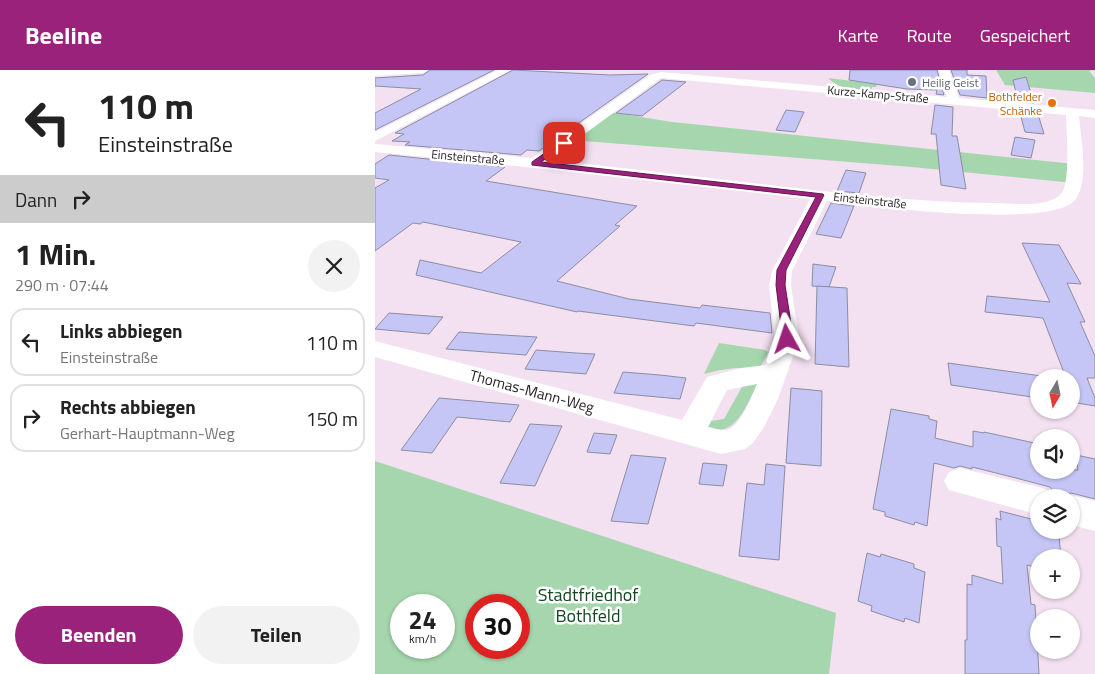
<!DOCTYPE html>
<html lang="de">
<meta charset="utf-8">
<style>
:root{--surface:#fff;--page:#f2f2f2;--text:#222;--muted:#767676;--line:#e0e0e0;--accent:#9b227b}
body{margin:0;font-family:"Titillium Web",sans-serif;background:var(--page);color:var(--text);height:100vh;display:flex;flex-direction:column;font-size:19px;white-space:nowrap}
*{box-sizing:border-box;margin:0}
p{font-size:16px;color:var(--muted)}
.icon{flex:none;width:28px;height:28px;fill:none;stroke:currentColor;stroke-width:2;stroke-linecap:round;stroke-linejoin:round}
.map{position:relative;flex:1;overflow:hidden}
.panel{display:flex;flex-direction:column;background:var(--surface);width:375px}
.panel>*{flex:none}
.top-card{background:#fff;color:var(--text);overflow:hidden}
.needle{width:32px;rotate:189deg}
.tools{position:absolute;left:655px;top:299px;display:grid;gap:10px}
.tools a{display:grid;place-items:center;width:50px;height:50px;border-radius:50%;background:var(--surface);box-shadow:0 1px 4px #0004;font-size:25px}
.speed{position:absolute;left:15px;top:524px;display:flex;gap:10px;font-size:25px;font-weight:700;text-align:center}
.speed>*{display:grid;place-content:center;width:65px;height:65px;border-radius:50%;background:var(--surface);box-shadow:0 1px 4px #0004;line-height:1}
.speed small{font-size:12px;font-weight:400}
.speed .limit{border:8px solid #d22;background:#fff;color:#111}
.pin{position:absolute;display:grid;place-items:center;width:42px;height:42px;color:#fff;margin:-21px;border-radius:10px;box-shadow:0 2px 8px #0006}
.me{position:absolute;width:55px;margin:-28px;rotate:355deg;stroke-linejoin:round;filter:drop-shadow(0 0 4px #0008)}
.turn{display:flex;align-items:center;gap:18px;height:105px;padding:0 15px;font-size:22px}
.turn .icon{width:65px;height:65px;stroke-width:2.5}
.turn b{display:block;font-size:35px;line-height:42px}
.then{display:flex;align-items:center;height:48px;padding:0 15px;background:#0003;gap:10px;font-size:19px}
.round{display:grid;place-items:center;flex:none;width:52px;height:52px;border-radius:26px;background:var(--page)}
.head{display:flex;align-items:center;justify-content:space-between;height:85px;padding:0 15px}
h1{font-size:30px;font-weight:700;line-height:38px}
.primary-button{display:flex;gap:10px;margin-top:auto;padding:10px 15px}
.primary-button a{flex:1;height:58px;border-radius:30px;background:var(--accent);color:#fff;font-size:20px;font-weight:700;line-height:58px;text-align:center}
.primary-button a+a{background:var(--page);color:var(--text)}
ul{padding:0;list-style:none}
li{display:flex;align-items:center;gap:15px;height:68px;margin:0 10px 8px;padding:0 5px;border:2px solid var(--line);border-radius:15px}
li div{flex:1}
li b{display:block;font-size:19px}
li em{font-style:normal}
header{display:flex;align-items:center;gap:30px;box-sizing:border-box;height:70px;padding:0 25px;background:var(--accent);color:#fff}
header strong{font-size:24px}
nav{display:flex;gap:28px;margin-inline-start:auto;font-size:18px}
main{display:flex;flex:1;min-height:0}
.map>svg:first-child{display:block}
</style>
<header>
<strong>Beeline</strong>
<nav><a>Karte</a><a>Route</a><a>Gespeichert</a></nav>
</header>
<main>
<section class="panel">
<div class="top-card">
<div class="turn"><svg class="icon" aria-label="left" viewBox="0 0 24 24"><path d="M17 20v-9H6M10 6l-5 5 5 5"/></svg><div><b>110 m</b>Einsteinstraße</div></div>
<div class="then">Dann<svg class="icon" aria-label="right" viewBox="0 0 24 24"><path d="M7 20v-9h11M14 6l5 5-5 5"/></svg></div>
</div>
<div class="head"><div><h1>1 Min.</h1><p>290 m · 07:44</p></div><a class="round"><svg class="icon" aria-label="close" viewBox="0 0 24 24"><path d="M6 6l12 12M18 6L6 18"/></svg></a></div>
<ul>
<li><svg class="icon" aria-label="left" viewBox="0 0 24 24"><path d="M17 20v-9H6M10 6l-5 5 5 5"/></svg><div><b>Links abbiegen</b><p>Einsteinstraße</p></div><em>110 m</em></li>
<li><svg class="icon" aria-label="right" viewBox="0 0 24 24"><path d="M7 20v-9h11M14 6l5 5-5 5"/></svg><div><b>Rechts abbiegen</b><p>Gerhart-Hauptmann-Weg</p></div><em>150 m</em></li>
</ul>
<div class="primary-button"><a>Beenden</a><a>Teilen</a></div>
</section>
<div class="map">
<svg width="720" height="604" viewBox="0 0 720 604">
<rect width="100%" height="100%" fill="#f3e0f1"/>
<!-- green -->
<g fill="#a5d6ad" fill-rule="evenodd">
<polygon points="621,0 720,0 714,1 720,8 720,23 630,15"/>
<path d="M453,8L502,14L501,17H497V21C479,19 467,21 453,8Z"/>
<polygon points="235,42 297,52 699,94 699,113 537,97 196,70"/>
<path d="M344,273L390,280L393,282L385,298C377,300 370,298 361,298C350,299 339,301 329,304Z"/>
<path d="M379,309L382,315C372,334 360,370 332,357L336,351L349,349L367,317Z"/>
<path d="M0,391L461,543L454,604H0ZM26,535H69V578H26ZM101,535H144V578H101Z"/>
</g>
<!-- building -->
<g fill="#c5c6f6" stroke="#8c8da2">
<polygon points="55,0 119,0 0,60 0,43 46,19 0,16 0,8 48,5"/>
<polygon points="138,0 235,5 273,4 164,81 152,80 146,85 30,75 35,72 17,71 29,64 20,63"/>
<polygon points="475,0 562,0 569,25 561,24 562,20 532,19 474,10"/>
<polygon points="576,0 592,0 592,5 611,6 612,28 585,25"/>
<polygon points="651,7 659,33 643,31 638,10"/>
<polygon points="287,10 311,12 267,46 241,43"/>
<polygon points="560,35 578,37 577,66 582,66 591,119 566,115 561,64 556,64"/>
<polygon points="411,40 429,42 420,62 401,60"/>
<polygon points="645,43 663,44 669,64 650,62"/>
<polygon points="640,67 660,70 656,88 636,85"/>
<polygon points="14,85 130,97 111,111 262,136 240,155 245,156 182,211 254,229 325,238 327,235 395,243 397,263 321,253 319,256 203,241 202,242 41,205 45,190 106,203 146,172 48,152 45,154 38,153 0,181 0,118 14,110 0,108 0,94"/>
<polygon points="471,100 491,103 484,123 462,121"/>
<polygon points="456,133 479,136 466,168 441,164"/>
<polygon points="647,173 684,175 706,214 692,213 710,252 705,252 720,286 720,308 712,308 720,328 720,336 696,332 696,308 691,308 668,248 610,242 612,226 675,232"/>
<polygon points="438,194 461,197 454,217 437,216"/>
<polygon points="442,216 472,218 474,297 440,294"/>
<polygon points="14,243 40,245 68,247 54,264 0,259"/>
<polygon points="84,262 111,264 162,267 151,285 71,279"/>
<polygon points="161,280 201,283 220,284 211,304 150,299"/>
<polygon points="573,293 638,302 681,308 664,308 664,328 576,315"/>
<polygon points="248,302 285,305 311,308 305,329 239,323"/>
<polygon points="416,318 447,321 446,396 411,393"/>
<polygon points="64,328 121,333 144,335 135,352 82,347 57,383 26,380"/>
<polygon points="516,339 554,346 554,349 562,351 560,368 598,377 598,361 609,363 609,362 664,374 664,400 703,400 701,385 720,389 720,429 696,423 689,427 680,424 675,417 637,407 597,397 597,399 585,396 579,398 559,393 552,456 540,452 539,455 510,446 510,442 498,439"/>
<polygon points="155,354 187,356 160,416 125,413"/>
<polygon points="219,363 242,365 235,384 212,382"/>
<polygon points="256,385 291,388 273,454 236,451"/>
<polygon points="328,393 352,395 348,416 324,414"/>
<polygon points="391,394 410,396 404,490 364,486 372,413 389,415"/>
<polygon points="625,441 664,451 664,460 679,460 679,465 684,466 686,488 664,488 664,498 652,495 656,534 660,535 664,604 590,604 590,570 592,570 592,514 597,515 597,505 628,514 626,477 622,476 621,448 626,450"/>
<polygon points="492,483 505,487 506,484 539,494 539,498 550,502 544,553 530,548 529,552 496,541 497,536 483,531"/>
</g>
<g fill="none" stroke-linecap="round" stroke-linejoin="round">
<!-- minor -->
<g fill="#fff" fill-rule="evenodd">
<polygon points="0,0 53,0 48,3 0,6"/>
<polygon points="123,0 136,0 0,71 0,62"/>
<path d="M564,0H574L584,28L720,40V48L704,46C706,69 715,114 699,131C673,159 493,136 452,131L417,201L416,215L424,269L403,329L389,357L378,373L370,379L346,384L0,287V271L307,350L332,307L366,298L390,295L400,269L394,215L397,201L435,129L160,98L0,82V74L157,88L275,5L286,2L572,27ZM286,8L691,45C691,61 697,117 684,126C667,138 638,133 618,133C537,132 457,122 377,113C309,105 242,97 174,90ZM382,314C377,326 365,357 352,360C346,361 339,358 333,357L352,320Z"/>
<polygon points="585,398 664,417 676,421 679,428 664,428 664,445 574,420 569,411 574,402"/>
<polygon points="696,425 720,431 720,461 696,455 696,428 690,428"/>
</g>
</g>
<!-- route -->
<polygon fill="#9b227b" stroke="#651650" points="187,71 192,73 166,92 448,124 449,125 411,200 410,215 417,260 415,272 408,272 401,215 402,200 441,127 157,95 157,92"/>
<!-- markers -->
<circle fill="#6b7280" stroke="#fff" stroke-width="2" cx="537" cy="12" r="5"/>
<circle fill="#e8710a" stroke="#fff" stroke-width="2" cx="677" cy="33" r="5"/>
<g text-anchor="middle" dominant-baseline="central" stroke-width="5" stroke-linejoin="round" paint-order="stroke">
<!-- far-worship labels -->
<g font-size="12" fill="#5b616d" stroke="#fff" text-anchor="start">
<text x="547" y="12">Heilig Geist</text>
</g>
<!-- far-street labels -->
<g font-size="12" fill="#282127" stroke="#fff">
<text transform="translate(503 24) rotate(5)">Kurze-Kamp-Straße</text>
<text transform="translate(93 87) rotate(5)">Einsteinstraße</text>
<text transform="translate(495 130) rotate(6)">Einsteinstraße</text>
</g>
<!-- far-food labels -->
<g font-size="12" fill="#c56008" stroke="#fff" text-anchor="end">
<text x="667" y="26">Bothfelder<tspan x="667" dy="14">Schänke</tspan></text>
</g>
<!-- street labels -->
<g font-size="15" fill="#282127" stroke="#fff">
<text transform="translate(157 321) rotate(15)">Thomas-Mann-Weg</text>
</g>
<!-- near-park labels -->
<g font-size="18" fill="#124721" stroke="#fff">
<text x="213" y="524">Stadtfriedhof<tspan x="213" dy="21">Bothfeld</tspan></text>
</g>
</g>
</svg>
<div class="tools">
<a><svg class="needle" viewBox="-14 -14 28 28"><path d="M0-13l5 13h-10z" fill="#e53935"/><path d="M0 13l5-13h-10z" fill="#767676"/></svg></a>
<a><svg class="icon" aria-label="sound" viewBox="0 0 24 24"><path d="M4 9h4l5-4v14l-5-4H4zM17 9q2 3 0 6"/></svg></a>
<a><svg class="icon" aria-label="layers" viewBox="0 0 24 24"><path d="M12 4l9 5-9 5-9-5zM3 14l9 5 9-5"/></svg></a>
<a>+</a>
<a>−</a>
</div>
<div class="speed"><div>24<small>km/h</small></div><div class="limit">30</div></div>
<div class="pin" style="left:189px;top:73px;background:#d93025"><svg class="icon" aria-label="arrive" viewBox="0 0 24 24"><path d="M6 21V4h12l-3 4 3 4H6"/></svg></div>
<svg class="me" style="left:412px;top:269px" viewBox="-20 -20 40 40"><path d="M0-17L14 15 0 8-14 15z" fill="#9b227b" stroke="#fff" stroke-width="4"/></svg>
</div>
</main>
